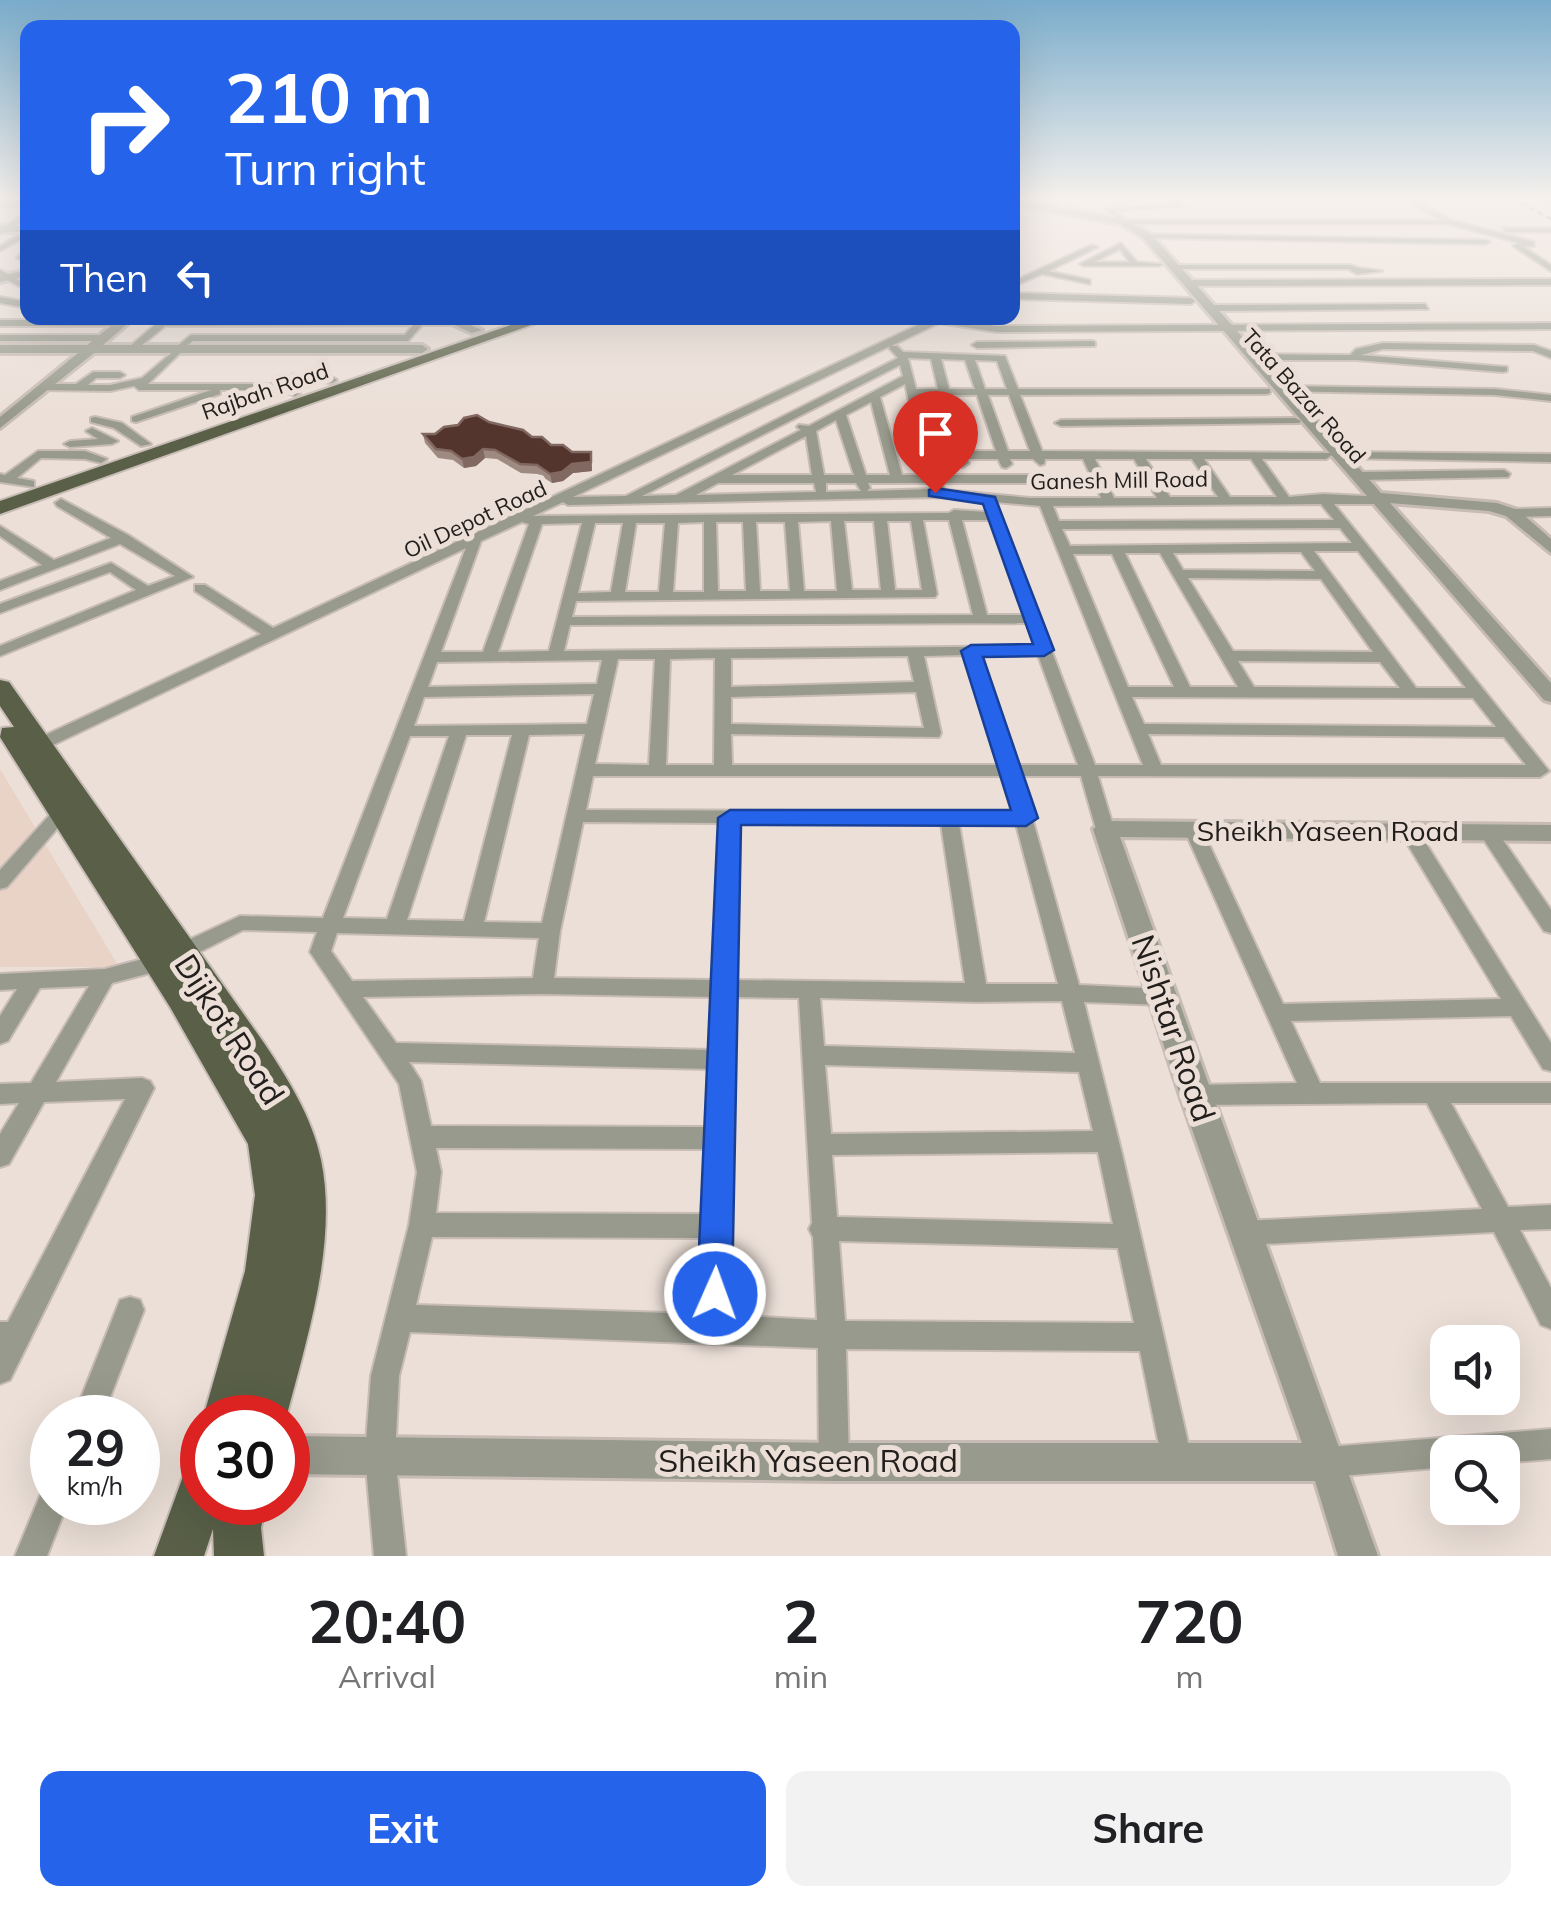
<!DOCTYPE html>
<style>
:root{--surface:#fff;--page:#f2f2f2;--text:#202124;--muted:#757577;--accent:#2563eb}
body{margin:0;font-family:Mulish,sans-serif;background:var(--page);color:var(--text);height:100vh;display:flex;flex-direction:column;font-size:38px;white-space:nowrap}
*{box-sizing:border-box;margin:0}
p{font-size:32px;color:var(--muted)}
.icon{flex:none;width:55px;height:55px;fill:none;stroke:currentColor;stroke-width:2;stroke-linecap:round;stroke-linejoin:round}
.map{position:relative;height:1556px;overflow:hidden}
.drawer{display:flex;flex-direction:column;background:var(--surface);flex:1}
.drawer>*{flex:none}
.hud{position:absolute;left:20px;top:20px;width:1000px;height:305px;border-radius:20px;box-shadow:0 10px 40px #0002;background:#2563eb;color:#fff;overflow:hidden}
.tools{position:absolute;left:1430px;top:1325px;display:grid;gap:20px}
.tools a{display:grid;place-items:center;width:90px;height:90px;border-radius:20px;background:var(--surface);box-shadow:0 10px 40px #0002;font-size:50px}
.speed{position:absolute;left:30px;top:1395px;display:flex;gap:20px;font-size:50px;font-weight:700;text-align:center}
.speed>*{display:grid;place-content:center;width:130px;height:130px;border-radius:50%;background:var(--surface);box-shadow:0 10px 40px #0002;line-height:1}
.speed small{font-size:25px;font-weight:400}
.speed .limit{border:15px solid #d22;background:#fff;color:#111}
.pin{position:absolute;display:grid;place-items:center;width:85px;height:85px;color:#fff;margin:-102px -42px;border-radius:50% 50% 50% 0;rotate:-45deg;box-shadow:0 0 10px #0007}
.pin .icon{rotate:45deg}
.me{position:absolute;width:110px;margin:-55px;rotate:2deg;stroke-linejoin:round;filter:drop-shadow(0 0 8px #0008)}
.turn{display:flex;align-items:center;gap:35px;height:210px;padding:0 40px;font-size:45px}
.turn .icon{width:130px;height:130px;stroke-width:2.5}
.turn b{display:block;font-size:70px;line-height:85px}
.then{display:flex;align-items:center;height:95px;padding:0 40px;background:#0003;gap:20px;font-size:38px}
.eta{display:flex;justify-content:space-evenly;align-items:center;height:170px;text-align:center}
.eta b{font-size:60px;font-weight:700;line-height:70px}
.button{display:flex;gap:20px;margin-top:auto;padding:20px 40px}
.button a{flex:1;height:115px;border-radius:20px;background:var(--accent);color:#fff;font-size:40px;font-weight:700;line-height:115px;text-align:center}
.button a+a{background:var(--page);color:var(--text)}
.map>svg:first-child{display:block}
</style>
<div class="map">
<svg width="1551" height="1556" viewBox="0 0 1551 1556">
<rect width="100%" height="100%" fill="#ebdfd7"/>
<!-- commercial -->
<polygon fill="#e9d3c7" points="0,769 119,967 0,967"/>
<g fill="none" stroke-linecap="round" stroke-linejoin="round">
<!-- canal -->
<polygon fill="#759fa0" fill-rule="evenodd" points="524,318 534,318 436,354 429,352"/>
<defs>
<g id="minor">
<polygon points="1170,198 1176,198 1184,206 1115,211 1125,220 1439,220 1404,198 1412,198 1451,220 1534,242 1534,246 1524,247 1551,265 1551,271 1513,246 1519,243 1448,224 1123,224 1105,209 1174,204"/>
<polygon points="1541,198 1551,198 1551,203"/>
<polygon points="28,202 28,206 0,207 0,203"/>
<polygon points="25,214 28,219 0,234 0,229"/>
<polygon points="1503,228 1551,228 1551,232 1506,232"/>
<polygon points="25,231 28,231 28,236 0,251 0,246"/>
<polygon points="1147,234 1486,240 1490,242 1486,244 1144,238"/>
<path d="M1121,243L1137,262L1163,264L1159,266H1084L1080,264ZM1120,249L1129,262H1095Z"/>
<polygon points="1091,245 1098,247 1049,271 1090,280 1090,284 1042,274 1012,287 1012,282"/>
<polygon points="25,249 28,249 28,264 17,258"/>
<polygon points="1175,265 1350,265 1359,268 1382,271 1357,274 1348,269 1172,269"/>
<polygon points="0,270 28,285 28,291 0,276"/>
<polygon points="1551,279 1551,285 1189,286 1185,283 1189,280"/>
<polygon points="1012,293 1191,298 1195,301 1191,304 1012,299"/>
<polygon points="0,297 28,302 28,308 0,303"/>
<polygon points="1425,304 1428,309 1211,311 1206,308 1211,305"/>
<polygon points="163,318 172,318 171,320 464,318 456,325 422,325 408,341 193,341 180,351 175,348 191,335 405,335 413,325 165,326 135,351 129,351 129,347"/>
<path d="M933,318H946L997,326L1551,323V329L997,332L939,323L891,346H897L903,352L1005,356L1018,389H1270V393L1266,394L1020,395L1042,451L1330,453L1332,455L1326,459H1262L1289,497L1323,494L1385,497V503L1381,504H1334L1549,771L1540,777L1098,776L1114,829L1105,835L1096,829L1081,776H1019L1031,813L1035,818L1033,821L1079,985L1164,989L1172,991L1175,997L1172,1003L1164,1005L1084,1002L1122,1154L1192,1460L1188,1471L1177,1475L1166,1471L1162,1460L1140,1351L846,1349L849,1462L845,1473L834,1477L823,1473L819,1462L818,1348L410,1332L399,1376L395,1456L406,1556H374L365,1456L371,1376L409,1225L417,1172L399,1084L310,952L317,932L243,930L166,969L112,983L56,1082L142,1078L150,1081L154,1088L10,1380L0,1384V1322H8L125,1099L44,1102L9,1164L0,1167V1134L19,1103L0,1104V1084L31,1083L89,986L40,988L8,1041L0,1044V1016L17,989L0,990V974L105,969L154,956L240,916L323,918L466,548L34,754H22L20,750L22,746L261,634L195,591V585H205L273,628ZM890,346L889,348L898,358L626,496L573,497ZM908,358L931,359L938,389H916ZM941,359L965,360L975,389H949ZM975,360L997,361L1007,389H985ZM900,365L903,376L809,426L799,425L797,427L801,430L676,495L642,496ZM905,384L926,475H902L880,397ZM918,395H940L954,451H932ZM951,395H977L996,451H966ZM988,395H1009L1030,451H1008ZM871,402L890,475H866L846,415ZM836,420L854,475H824L816,431ZM806,436L812,475H732ZM934,459H956L959,466L963,467L969,463L968,459H998L1002,467L1006,468L1012,464L1010,459H1033L1040,465L1044,464L1045,459H1083L1101,498H1030L945,490L941,483H1048L1054,479L1048,475H938ZM1095,459H1134L1157,498H1114ZM1146,459H1192L1218,497H1170ZM1204,459H1251L1277,497H1230ZM718,483H814L816,492L696,495ZM826,483H856L861,491L826,492ZM868,483H929L933,489L867,491L870,488ZM941,497L989,502L985,505L987,512L954,510L949,513L533,516L563,502L568,505ZM995,502L1040,506L1143,765H1095ZM1321,504L1334,520L1059,521L1053,506ZM923,520H949L973,615L572,617L576,601L935,597L937,594ZM962,520H990L1024,615H987ZM831,521L837,591H804L798,522ZM844,521H874L881,590H852ZM887,521H911L922,590H895ZM522,522L529,524L483,652H441L481,541ZM704,522V592H673L678,523ZM716,522H743L746,591H718ZM756,522H785L790,591H760ZM582,523L549,651L498,652L542,524ZM595,523H623L611,592L578,593ZM636,523H665L659,592H625ZM1340,528L1352,543L1070,546L1062,529ZM1314,551H1358L1466,688H1416ZM1301,552L1315,571L1183,570L1173,553ZM1125,553H1160L1238,687H1190ZM1073,554H1112L1174,687H1128ZM1188,578L1321,579L1373,652L1233,651ZM1027,623L1035,646L564,651L570,625ZM965,655L999,765H732L731,734L939,737L941,733L924,656ZM980,655H1038L1078,765H1016ZM908,656L914,682L731,687V658ZM715,658L714,765H666L670,659ZM618,659H655L649,765L595,764ZM602,660L597,684L428,687L437,662ZM1238,661L1380,662L1400,688L1254,687ZM916,692L924,728L731,724V697ZM594,694L587,724L414,726L424,697ZM1132,697L1473,698L1496,727L1144,724ZM585,734L542,923L484,922L529,735ZM1148,734L1504,737L1526,765H1161ZM466,735H512L464,921L407,920ZM410,736H449L387,919L343,918ZM593,776H1002L1012,812L586,810ZM583,822L721,823L714,980L554,978L560,931ZM739,823L941,824L965,983L735,980ZM959,824H1016L1058,984H986ZM337,933L539,938L533,978L352,981L331,951ZM542,994L714,997L712,1050L396,1043L363,997ZM735,997L799,998L812,1223L809,1229L813,1237L817,1320L728,1315ZM820,998L977,1002L1062,1001L1075,1053L824,1046ZM409,1062L711,1069L708,1127L431,1126L421,1081ZM825,1065L1079,1072L1093,1131L831,1134ZM436,1148L708,1149L705,1214L436,1213L441,1172ZM1098,1152L1113,1224L837,1217L832,1155ZM432,1237L704,1238L701,1314L416,1305ZM839,1241L1118,1248L1134,1323L845,1321Z"/>
<polygon points="0,320 121,320 126,323 121,326 0,326"/>
<polygon points="0,335 103,335 108,338 103,341 0,341"/>
<polygon points="1092,341 1095,342 1095,346 977,348 972,345 977,342"/>
<polygon points="1383,343 1534,345 1551,351 1551,358 1533,351 1383,349 1361,355 1507,367 1507,371 1503,372 1356,360 1252,360 1247,357 1252,354 1350,355 1356,349"/>
<polygon points="175,350 180,353 178,355 148,384 281,384 300,393 295,396 279,390 220,390 220,394 136,422 132,421 132,417 211,390 139,390 134,386 110,391 44,390 39,387 44,384 76,384 93,372 120,372 125,375 120,378 96,378 88,385 110,385 142,378"/>
<polygon points="294,374 332,377 337,380 332,383 290,379 289,377"/>
<polygon points="1280,386 1495,389 1551,395 1551,401 1495,395 1276,391 1275,389"/>
<polygon points="95,417 122,423 151,444 141,446 114,428 91,422 91,418"/>
<polygon points="1295,418 1301,421 1299,423 1061,426 1055,423 1061,420"/>
<polygon points="92,428 118,441 112,444 70,447 64,444 70,441 98,439 86,431"/>
<polygon points="38,451 85,451 107,459 101,463 85,459 41,458 17,478 34,481 34,487 0,482 0,474 5,475"/>
<polygon points="1343,452 1551,454 1551,462 1339,458 1339,454"/>
<polygon points="1504,470 1510,474 1508,477 1360,480 1354,476 1360,472"/>
<polygon points="61,499 128,535 193,577 0,656 0,646 136,590 110,572 0,613 0,604 111,563 148,586 175,576 120,544 0,590 0,581 42,565 0,536 0,526 54,560 111,538 57,506 55,503"/>
<polygon points="1551,508 1551,516 1512,517 1506,513 1512,509"/>
<polygon points="61,807 70,813 67,817 7,887 0,889 0,870 55,809"/>
<polygon points="1193,823 1202,829 1283,1004 1501,999 1399,830 1408,824 1415,826 1551,1043 1551,1071 1543,1069 1511,1016 1291,1021 1320,1083 1551,1083 1551,1103 1451,1103 1508,1207 1551,1205 1551,1229 1520,1230 1551,1288 1551,1329 1541,1325 1494,1232 1244,1245 1235,1242 1231,1233 1235,1224 1244,1221 1482,1209 1427,1103 1195,1105 1187,1102 1183,1095 1187,1088 1195,1085 1297,1083 1184,829"/>
<polygon points="1487,825 1494,827 1551,910 1551,933 1544,931 1478,831"/>
<polygon points="130,1297 140,1300 144,1310 102,1418 73,1418 120,1300"/>
<polygon points="1551,1429 1551,1459 1502,1463 1502,1452 1448,1452 1448,1467 1328,1477 1317,1473 1313,1462 1317,1451 1328,1447"/>
<polygon points="52,1487 52,1502 68,1502 47,1556 15,1556 42,1491"/>
</g>
<g id="tertiary">
<polygon points="1012,198 1126,220 1151,234 1381,493 1497,503 1518,510 1551,539 1551,553 1506,516 1489,511 1390,503 1551,683 1551,702 1544,700 1143,238 1120,224 1012,204"/>
<rect x="0" y="226" width="28" height="6"/>
<polygon points="28,270 28,276 0,282 0,276"/>
<polygon points="121,318 134,318 103,345 422,345 428,349 422,353 94,353 0,428 0,417 78,353 0,353 0,345 87,345"/>
<polygon points="439,318 454,318 482,330 472,333"/>
<polygon points="1105,821 1551,825 1551,841 1120,837 1378,1556 1338,1556 1315,1481 834,1481 288,1474 288,1436 834,1443 1302,1443 1180,1095 1093,829"/>
</g>
<g id="primary">
<polygon points="531,318 551,318 0,514 0,501"/>
<path d="M0,680L9,682L264,1043C288,1079 312,1117 321,1160C338,1242 307,1338 286,1418H203L245,1271L255,1195L248,1144L170,1007L0,737L2,728L14,727L0,706Z"/>
<polygon points="202,1464 202,1502 266,1502 261,1528 264,1556 214,1556 213,1529 204,1556 154,1556 185,1471"/>
</g>
</defs>
<!-- minor casing -->
<use href="#minor" stroke="#c7bcb5" stroke-width="4"/>
<!-- tertiary casing -->
<use href="#tertiary" stroke="#c7bcb5" stroke-width="6"/>
<!-- primary casing -->
<use href="#primary" stroke="#c7bcb5" stroke-width="4"/>
<!-- minor -->
<use href="#minor" fill="#979a8c" fill-rule="evenodd"/>
<!-- tertiary -->
<use href="#tertiary" fill="#979a8c" fill-rule="evenodd"/>
<!-- primary -->
<use href="#primary" fill="#596047" fill-rule="evenodd"/>
<!-- rail -->
<polyline stroke="#7b736e" stroke-width="2.5" stroke-dasharray="6 4" stroke-linecap="butt" points="1511,198 1551,219"/>
</g>
<!-- wall -->
<polygon fill="#9f8a82" points="489,422 572,452 591,452 592,471 573,473 563,481 552,483 538,474 521,473 497,459 485,458 476,466 464,468 453,460 438,458 425,443 423,434 435,434"/>
<!-- shaded-wall -->
<g fill="#816861">
<polygon points="483,449 485,458 476,466 464,468 462,459"/>
<polygon points="591,452 592,471 573,473 563,481 552,483 550,474"/>
</g>
<!-- building -->
<polygon fill="#53352e" stroke="#816861" stroke-width="2.5" points="477,415 489,422 523,430 532,437 542,437 551,445 563,445 572,452 591,452 591,462 572,464 562,472 550,474 537,465 520,464 495,450 483,449 474,457 462,459 451,451 436,449 423,434 435,434 444,427 458,425 464,418"/>
<!-- sky -->
<linearGradient id="sky" x2="0" y2="1"><stop stop-color="#7aaccb"/><stop offset="0.48" stop-color="#f6f1ed"/><stop offset="1" stop-color="#f6f1ed" stop-opacity="0"/></linearGradient>
<rect width="1551" height="415" fill="url(#sky)"/>
<!-- route -->
<polygon fill="#2563eb" stroke="#184099" stroke-width="2.5" points="935,488 995,497 1054,650 1044,656 983,657 1038,818 1026,826 741,825 732,1294 727,1306 715,1311 702,1306 697,1294 718,818 730,810 1011,810 961,651 971,645 1033,644 983,504 929,496 929,490"/>
<g text-anchor="middle" dominant-baseline="central" stroke-width="10" stroke-linejoin="round" paint-order="stroke">
<!-- far-street labels -->
<g font-size="22" fill="#221e1b" stroke="#ebdfd7">
<text transform="translate(265 391) rotate(-19)">Rajbah Road</text>
<text transform="translate(1304 396) rotate(48)">Tata Bazar Road</text>
<text transform="translate(1119 480) rotate(-1)">Ganesh Mill Road</text>
<text transform="translate(475 519) rotate(-25)">Oil Depot Road</text>
</g>
<!-- street labels -->
<g font-size="28" fill="#221e1b" stroke="#ebdfd7">
<text x="1328" y="830">Sheikh Yaseen Road</text>
</g>
<!-- near-street labels -->
<g font-size="32" fill="#221e1b" stroke="#ebdfd7">
<text transform="translate(1174 1028) rotate(71)">Nishtar Road</text>
<text transform="translate(230 1029) rotate(57)">Dijkot Road</text>
<text x="808" y="1460">Sheikh Yaseen Road</text>
</g>
</g>
</svg>
<div class="tools">
<a><svg class="icon" aria-label="sound" viewBox="0 0 24 24"><path d="M4 9h4l5-4v14l-5-4H4zM17 9q2 3 0 6"/></svg></a>
<a><svg class="icon" aria-label="search" viewBox="0 0 24 24"><circle cx="10" cy="10" r="6"/><path d="M15 15l6 6"/></svg></a>
</div>
<div class="speed"><div>29<small>km/h</small></div><div class="limit">30</div></div>
<div class="pin" style="left:935px;top:493px;background:#d93025"><svg class="icon" aria-label="arrive" viewBox="0 0 24 24"><path d="M6 21V4h12l-3 4 3 4H6"/></svg></div>
<svg class="me" style="left:715px;top:1294px" viewBox="-20 -20 40 40"><circle r="17" fill="#2563eb" stroke="#fff" stroke-width="3"/><path d="M0-11L8 9 0 5-8 9z" fill="#fff"/></svg>
<div class="hud">
<div class="turn"><svg class="icon" aria-label="right" viewBox="0 0 24 24"><path d="M7 20v-9h11M14 6l5 5-5 5"/></svg><div><b>210 m</b>Turn right</div></div>
<div class="then">Then<svg class="icon" aria-label="left" viewBox="0 0 24 24"><path d="M17 20v-9H6M10 6l-5 5 5 5"/></svg></div>
</div>
</div>
<section class="drawer">
<div class="eta">
<div><b>20:40</b><p>Arrival</p></div>
<div><b>2</b><p>min</p></div>
<div><b>720</b><p>m</p></div>
</div>
<div class="button"><a>Exit</a><a>Share</a></div>
</section>
